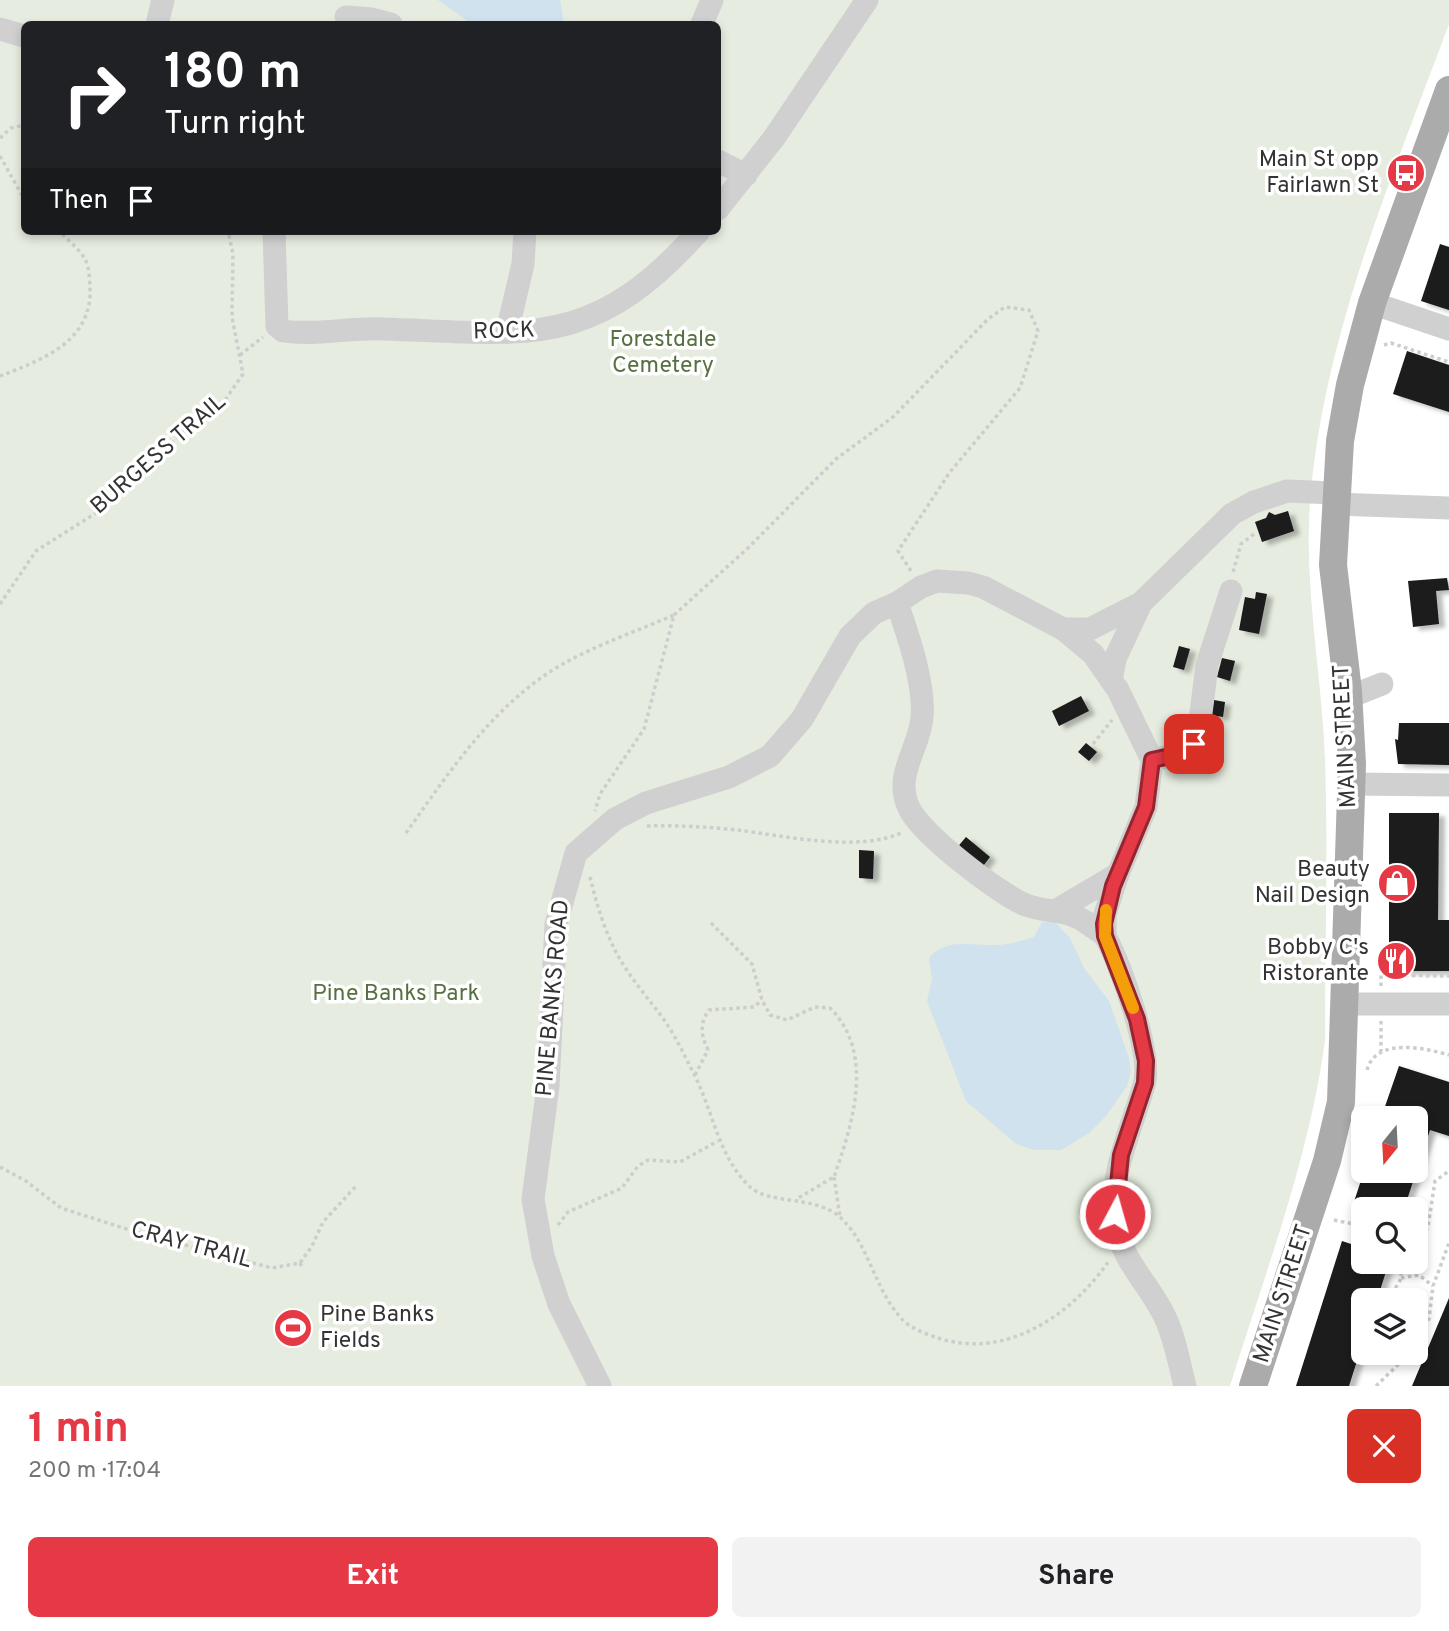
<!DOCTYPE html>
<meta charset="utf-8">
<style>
:root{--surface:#fff;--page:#f2f2f2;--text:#202124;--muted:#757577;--accent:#e63946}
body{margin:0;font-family:Overpass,sans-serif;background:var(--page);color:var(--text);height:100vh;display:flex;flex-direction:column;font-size:26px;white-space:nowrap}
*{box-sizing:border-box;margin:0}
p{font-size:23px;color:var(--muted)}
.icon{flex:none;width:38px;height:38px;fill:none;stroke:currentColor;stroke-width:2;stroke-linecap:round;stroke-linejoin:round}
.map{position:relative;height:1386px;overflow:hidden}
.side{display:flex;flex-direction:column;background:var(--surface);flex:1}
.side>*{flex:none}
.banner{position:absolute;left:21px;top:21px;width:700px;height:214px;border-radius:10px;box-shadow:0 4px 10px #0003;background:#202124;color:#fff;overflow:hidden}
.needle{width:46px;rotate:198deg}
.buttons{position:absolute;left:1351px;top:1106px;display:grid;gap:14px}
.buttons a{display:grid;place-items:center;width:77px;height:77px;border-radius:10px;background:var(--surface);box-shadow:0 4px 10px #0003;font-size:35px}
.pin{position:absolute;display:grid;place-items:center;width:60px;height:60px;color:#fff;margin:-30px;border-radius:14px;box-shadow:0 4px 10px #0006}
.me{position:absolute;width:77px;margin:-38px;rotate:6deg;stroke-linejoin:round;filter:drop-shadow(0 0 5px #0008)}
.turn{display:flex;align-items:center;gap:24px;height:147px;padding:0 28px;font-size:32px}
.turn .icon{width:91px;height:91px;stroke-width:2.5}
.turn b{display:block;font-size:49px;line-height:60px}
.then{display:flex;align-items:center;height:66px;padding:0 28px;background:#0003;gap:14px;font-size:26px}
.round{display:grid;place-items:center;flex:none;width:74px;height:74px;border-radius:10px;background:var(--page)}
.overview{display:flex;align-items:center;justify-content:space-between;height:119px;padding:0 28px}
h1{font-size:42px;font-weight:700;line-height:52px;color:var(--accent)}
.primary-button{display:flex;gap:14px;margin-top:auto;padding:14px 28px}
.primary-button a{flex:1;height:80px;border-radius:10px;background:var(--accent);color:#fff;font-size:28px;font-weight:700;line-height:80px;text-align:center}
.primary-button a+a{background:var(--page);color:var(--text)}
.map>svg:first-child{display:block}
</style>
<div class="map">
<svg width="1449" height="1386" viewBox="0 0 1449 1386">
<defs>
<filter id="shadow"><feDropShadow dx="6" dy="3.5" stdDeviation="2" flood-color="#0004"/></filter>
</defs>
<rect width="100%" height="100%" fill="#fff"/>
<!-- green -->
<path fill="#e6ecdf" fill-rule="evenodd" d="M0,0H1449V24C1393,175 1326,330 1311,491C1302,581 1322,671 1325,760C1328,854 1325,948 1325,1041C1309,1159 1265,1273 1230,1386H0ZM24,24H718V231H24Z"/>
<!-- water -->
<g fill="#cfe2ee">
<polygon points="438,0 560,0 564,24 472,24"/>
<path d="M1042,922H1055L1070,938L1084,968L1109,1001L1129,1058L1131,1072L1127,1086L1106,1116L1089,1133L1061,1150H1034L1016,1144L966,1101L927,1001L932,979L929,958C946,937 971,946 996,945C1009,945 1022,940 1034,937Z"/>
</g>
<!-- building -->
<g fill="#1a1a1a" filter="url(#shadow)">
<polygon points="1440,244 1449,247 1449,310 1421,301"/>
<polygon points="1407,351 1449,365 1449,412 1393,394"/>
<polygon points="1288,511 1294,531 1262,542 1255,522 1266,518 1269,512 1275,515"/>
<polygon points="1447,578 1449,590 1436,591 1439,624 1413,627 1408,581"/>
<polygon points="1256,592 1267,594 1259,634 1239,630 1245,597 1255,599"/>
<polygon points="1179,646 1190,649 1184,670 1173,667"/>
<polygon points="1222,658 1235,661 1230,681 1217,677"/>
<polygon points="1081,696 1089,711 1059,726 1052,711"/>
<polygon points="1214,700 1225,702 1223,717 1211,715"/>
<polygon points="1399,723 1449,723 1449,765 1398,764 1395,739 1398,740"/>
<polygon points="1086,743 1097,752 1089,761 1078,752"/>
<polygon points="1389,813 1439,813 1438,920 1449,920 1449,971 1389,971"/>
<polygon points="966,837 990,857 980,870 955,850"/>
<polygon points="859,850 874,851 873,879 859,878"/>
<polygon points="1399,1066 1449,1082 1449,1136 1430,1130 1404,1209 1363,1209 1363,1212 1352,1208 1364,1171 1416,1171 1416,1118 1381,1118"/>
<polygon points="1342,1241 1363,1248 1363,1262 1389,1262 1377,1300 1363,1300 1363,1342 1349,1386 1296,1386"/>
<polygon points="1449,1298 1449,1386 1412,1386"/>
</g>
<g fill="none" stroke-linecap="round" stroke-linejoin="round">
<!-- path -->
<g stroke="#cdcdcd" stroke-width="3.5" stroke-dasharray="3.5 3.5" stroke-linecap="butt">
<polyline points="0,138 11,128 24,125"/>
<polyline points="0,156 24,199"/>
<polyline points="1384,345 1391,343 1449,362"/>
<polyline points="240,355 263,337"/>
<path d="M0,376C39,361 87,344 90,296C90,285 90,268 85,259C79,249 67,239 59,231"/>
<polyline points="1233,572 1241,544 1254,534"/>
<polyline points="0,604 36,551 110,504 187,428 221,406 243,374 232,317 233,254 228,231"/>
<polyline points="674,615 748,548 836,459 893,417 988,319 1005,307 1029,310 1038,331 1020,388 950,472 898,551 911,571"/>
<polyline points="1093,744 1112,720"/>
<path d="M647,826C677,825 707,827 738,830C785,836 860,853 903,832"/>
<path d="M406,833C450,771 494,704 561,665C596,645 637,631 674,615L644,729L600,794L595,811"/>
<path d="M590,877C596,902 604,929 616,952C629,977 649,999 665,1021C676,1037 684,1055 693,1072C713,1110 717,1154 749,1186C769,1206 817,1194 842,1219C870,1247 874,1288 901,1318C909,1328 926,1334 938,1338C1005,1360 1071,1316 1108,1262"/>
<path d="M711,923L752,964L762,1000L770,1015L787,1020L815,1007L830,1008C876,1054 852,1125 834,1177L798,1198"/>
<polyline points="1381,986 1381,975 1449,976"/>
<polyline points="1381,1021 1381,1051"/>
<path d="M1367,1070C1376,1037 1425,1048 1449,1055"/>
<path d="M695,1075L708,1050C701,1035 699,1024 709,1010L754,1007L762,1000"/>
<polyline points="0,1167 26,1181 61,1208 136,1232 272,1268 300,1263 312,1246 323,1222 357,1185"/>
<polyline points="834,1177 840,1217"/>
<polyline points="1334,1220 1363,1226"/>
<polyline points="558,1225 568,1212 622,1188 638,1166 648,1160 680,1162 718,1141"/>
<polyline points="1416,1250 1428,1227 1435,1181 1449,1171"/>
<polyline points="300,1263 303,1269"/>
<polyline points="1401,1278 1419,1275 1433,1286"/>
<polyline points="1388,1300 1401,1279 1401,1262"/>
<polyline points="1416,1346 1429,1319 1433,1286 1449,1243"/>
<polyline points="1390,1353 1404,1358"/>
<polyline points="1376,1386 1410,1353"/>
</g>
<!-- minor -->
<g stroke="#d0d0d0" stroke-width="23">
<polyline points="346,17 372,19 391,24"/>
<polyline points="157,24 163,0"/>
<polyline points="702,24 712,0"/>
<polyline points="0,29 24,36"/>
<polyline points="718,161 746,175"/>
<polyline points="718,209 774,138 867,0"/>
<path d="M274,231L277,326L283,331C316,336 351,327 385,329C530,334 593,350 699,231"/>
<polyline points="1372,303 1449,329"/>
<polyline points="507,332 523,264 525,231"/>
<polyline points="1334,504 1449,508"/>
<path d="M897,603C908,635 925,684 922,717C920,748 893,775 909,808C920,833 1000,895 1026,905C1050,914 1066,907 1090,925C1095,929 1103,933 1106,938C1121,965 1153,1056 1144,1085C1132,1128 1110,1171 1115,1218C1120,1260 1146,1279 1164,1315C1175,1337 1179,1363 1185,1386"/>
<polyline points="1111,680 1115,659 1141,603"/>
<polyline points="1349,697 1382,684"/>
<polyline points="1152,760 1184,753 1194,744 1199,729 1207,665 1231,591"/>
<polyline points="1351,784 1449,785"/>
<polyline points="1057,910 1118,874 1146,807 1152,760 1118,690 1093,654 1063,629"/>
<polyline points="1105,936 1105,914 1118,874"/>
<polyline points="1344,1004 1449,1004"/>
<polyline points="600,1386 559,1304 543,1256 533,1199 548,1086 556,924 576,853 615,819 646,803 729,777 770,756 802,719 850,636 874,613 897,603 921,587 937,581 968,583 983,587 1063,629 1090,629 1141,603 1232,514 1254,502 1287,491 1335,493"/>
</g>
<!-- major -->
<polyline stroke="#ababab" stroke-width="28" points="1253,1386 1327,1161 1341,1102 1352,764 1348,691 1333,565 1340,441 1350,385 1372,303 1449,90"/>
</g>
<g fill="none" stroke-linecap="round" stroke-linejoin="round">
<defs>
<polyline id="route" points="1115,1214 1121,1155 1145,1083 1146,1061 1137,1019 1105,936 1104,924 1113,886 1146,807 1152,760 1184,753 1194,744"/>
</defs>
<!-- route casing -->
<use href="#route" stroke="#96252e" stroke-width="18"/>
<!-- route -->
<use href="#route" stroke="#e63946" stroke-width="12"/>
<!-- slow -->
<polyline stroke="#f59e0b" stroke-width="12" points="1106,910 1105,936 1133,1008"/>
</g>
<!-- icons -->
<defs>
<symbol id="bus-disc" viewBox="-11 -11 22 22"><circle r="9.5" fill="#e63946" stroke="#fff"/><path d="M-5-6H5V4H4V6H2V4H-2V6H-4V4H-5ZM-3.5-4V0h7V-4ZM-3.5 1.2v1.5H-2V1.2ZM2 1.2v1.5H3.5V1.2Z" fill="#fff"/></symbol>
<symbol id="shop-disc" viewBox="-11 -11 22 22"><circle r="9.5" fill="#e63946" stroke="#fff"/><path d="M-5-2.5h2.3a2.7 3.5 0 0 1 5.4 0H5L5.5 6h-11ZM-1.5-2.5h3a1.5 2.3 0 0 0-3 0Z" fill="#fff"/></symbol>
<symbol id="restaurant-disc" viewBox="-11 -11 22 22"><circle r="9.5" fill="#e63946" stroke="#fff"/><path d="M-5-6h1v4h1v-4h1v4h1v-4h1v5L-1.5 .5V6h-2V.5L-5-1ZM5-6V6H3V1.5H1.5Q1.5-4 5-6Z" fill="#fff"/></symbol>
<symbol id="stadium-disc" viewBox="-11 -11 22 22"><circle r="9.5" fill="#e63946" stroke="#fff"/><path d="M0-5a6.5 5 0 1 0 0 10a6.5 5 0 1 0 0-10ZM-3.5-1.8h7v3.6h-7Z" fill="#fff"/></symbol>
</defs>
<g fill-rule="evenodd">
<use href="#bus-disc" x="1384" y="151" width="44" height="44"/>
<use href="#shop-disc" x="1375" y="861" width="44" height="44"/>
<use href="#restaurant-disc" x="1374" y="939" width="44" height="44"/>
<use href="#stadium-disc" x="271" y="1306" width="44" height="44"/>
</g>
<g text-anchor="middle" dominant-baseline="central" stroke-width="7" stroke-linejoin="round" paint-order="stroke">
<!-- poi labels -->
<g font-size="23" fill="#333" stroke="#fff" text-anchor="end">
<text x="1379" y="160">Main St opp<tspan x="1379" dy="26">Fairlawn St</tspan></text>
<text x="1370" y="870">Beauty<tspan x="1370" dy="26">Nail Design</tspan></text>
<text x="1369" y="948">Bobby C's<tspan x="1369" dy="26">Ristorante</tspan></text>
<text x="320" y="1315" text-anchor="start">Pine Banks<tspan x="320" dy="26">Fields</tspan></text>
</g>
<!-- street labels -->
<g font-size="23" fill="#333" stroke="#fff">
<text transform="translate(504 332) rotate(-2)">ROCK</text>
<text transform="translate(159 455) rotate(-41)">BURGESS TRAIL</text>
<text transform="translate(1346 736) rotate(-93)">MAIN STREET</text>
<text transform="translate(554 998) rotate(-85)">PINE BANKS ROAD</text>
<text transform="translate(191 1246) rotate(15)">CRAY TRAIL</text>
<text transform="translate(1284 1294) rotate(-72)">MAIN STREET</text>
</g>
<!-- park labels -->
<g font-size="23" fill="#56703f" stroke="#fff">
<text x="663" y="340">Forestdale<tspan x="663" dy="26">Cemetery</tspan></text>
<text x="396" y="994">Pine Banks Park</text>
</g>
</g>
</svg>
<div class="buttons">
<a><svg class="needle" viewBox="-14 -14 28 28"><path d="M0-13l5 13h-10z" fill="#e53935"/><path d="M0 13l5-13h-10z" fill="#757577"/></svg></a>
<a><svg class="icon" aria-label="search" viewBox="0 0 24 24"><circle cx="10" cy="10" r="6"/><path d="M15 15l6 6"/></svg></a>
<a><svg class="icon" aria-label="layers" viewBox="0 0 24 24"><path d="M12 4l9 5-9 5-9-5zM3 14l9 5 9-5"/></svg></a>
</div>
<div class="pin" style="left:1194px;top:744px;background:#d93025"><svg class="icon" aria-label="arrive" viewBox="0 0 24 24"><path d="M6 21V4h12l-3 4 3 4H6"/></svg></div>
<svg class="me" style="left:1115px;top:1214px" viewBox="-20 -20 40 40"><circle r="17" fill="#e63946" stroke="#fff" stroke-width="3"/><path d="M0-11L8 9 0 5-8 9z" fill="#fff"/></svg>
<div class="banner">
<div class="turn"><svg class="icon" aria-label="right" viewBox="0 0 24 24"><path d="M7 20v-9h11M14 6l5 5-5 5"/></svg><div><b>180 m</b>Turn right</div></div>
<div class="then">Then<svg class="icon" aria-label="arrive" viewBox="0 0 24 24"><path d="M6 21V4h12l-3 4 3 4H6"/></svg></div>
</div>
</div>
<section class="side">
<div class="overview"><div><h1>1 min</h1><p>200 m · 17:04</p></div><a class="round" style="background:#d93025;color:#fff"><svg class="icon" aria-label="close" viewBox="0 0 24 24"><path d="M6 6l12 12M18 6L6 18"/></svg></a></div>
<div class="primary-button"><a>Exit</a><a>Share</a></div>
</section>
